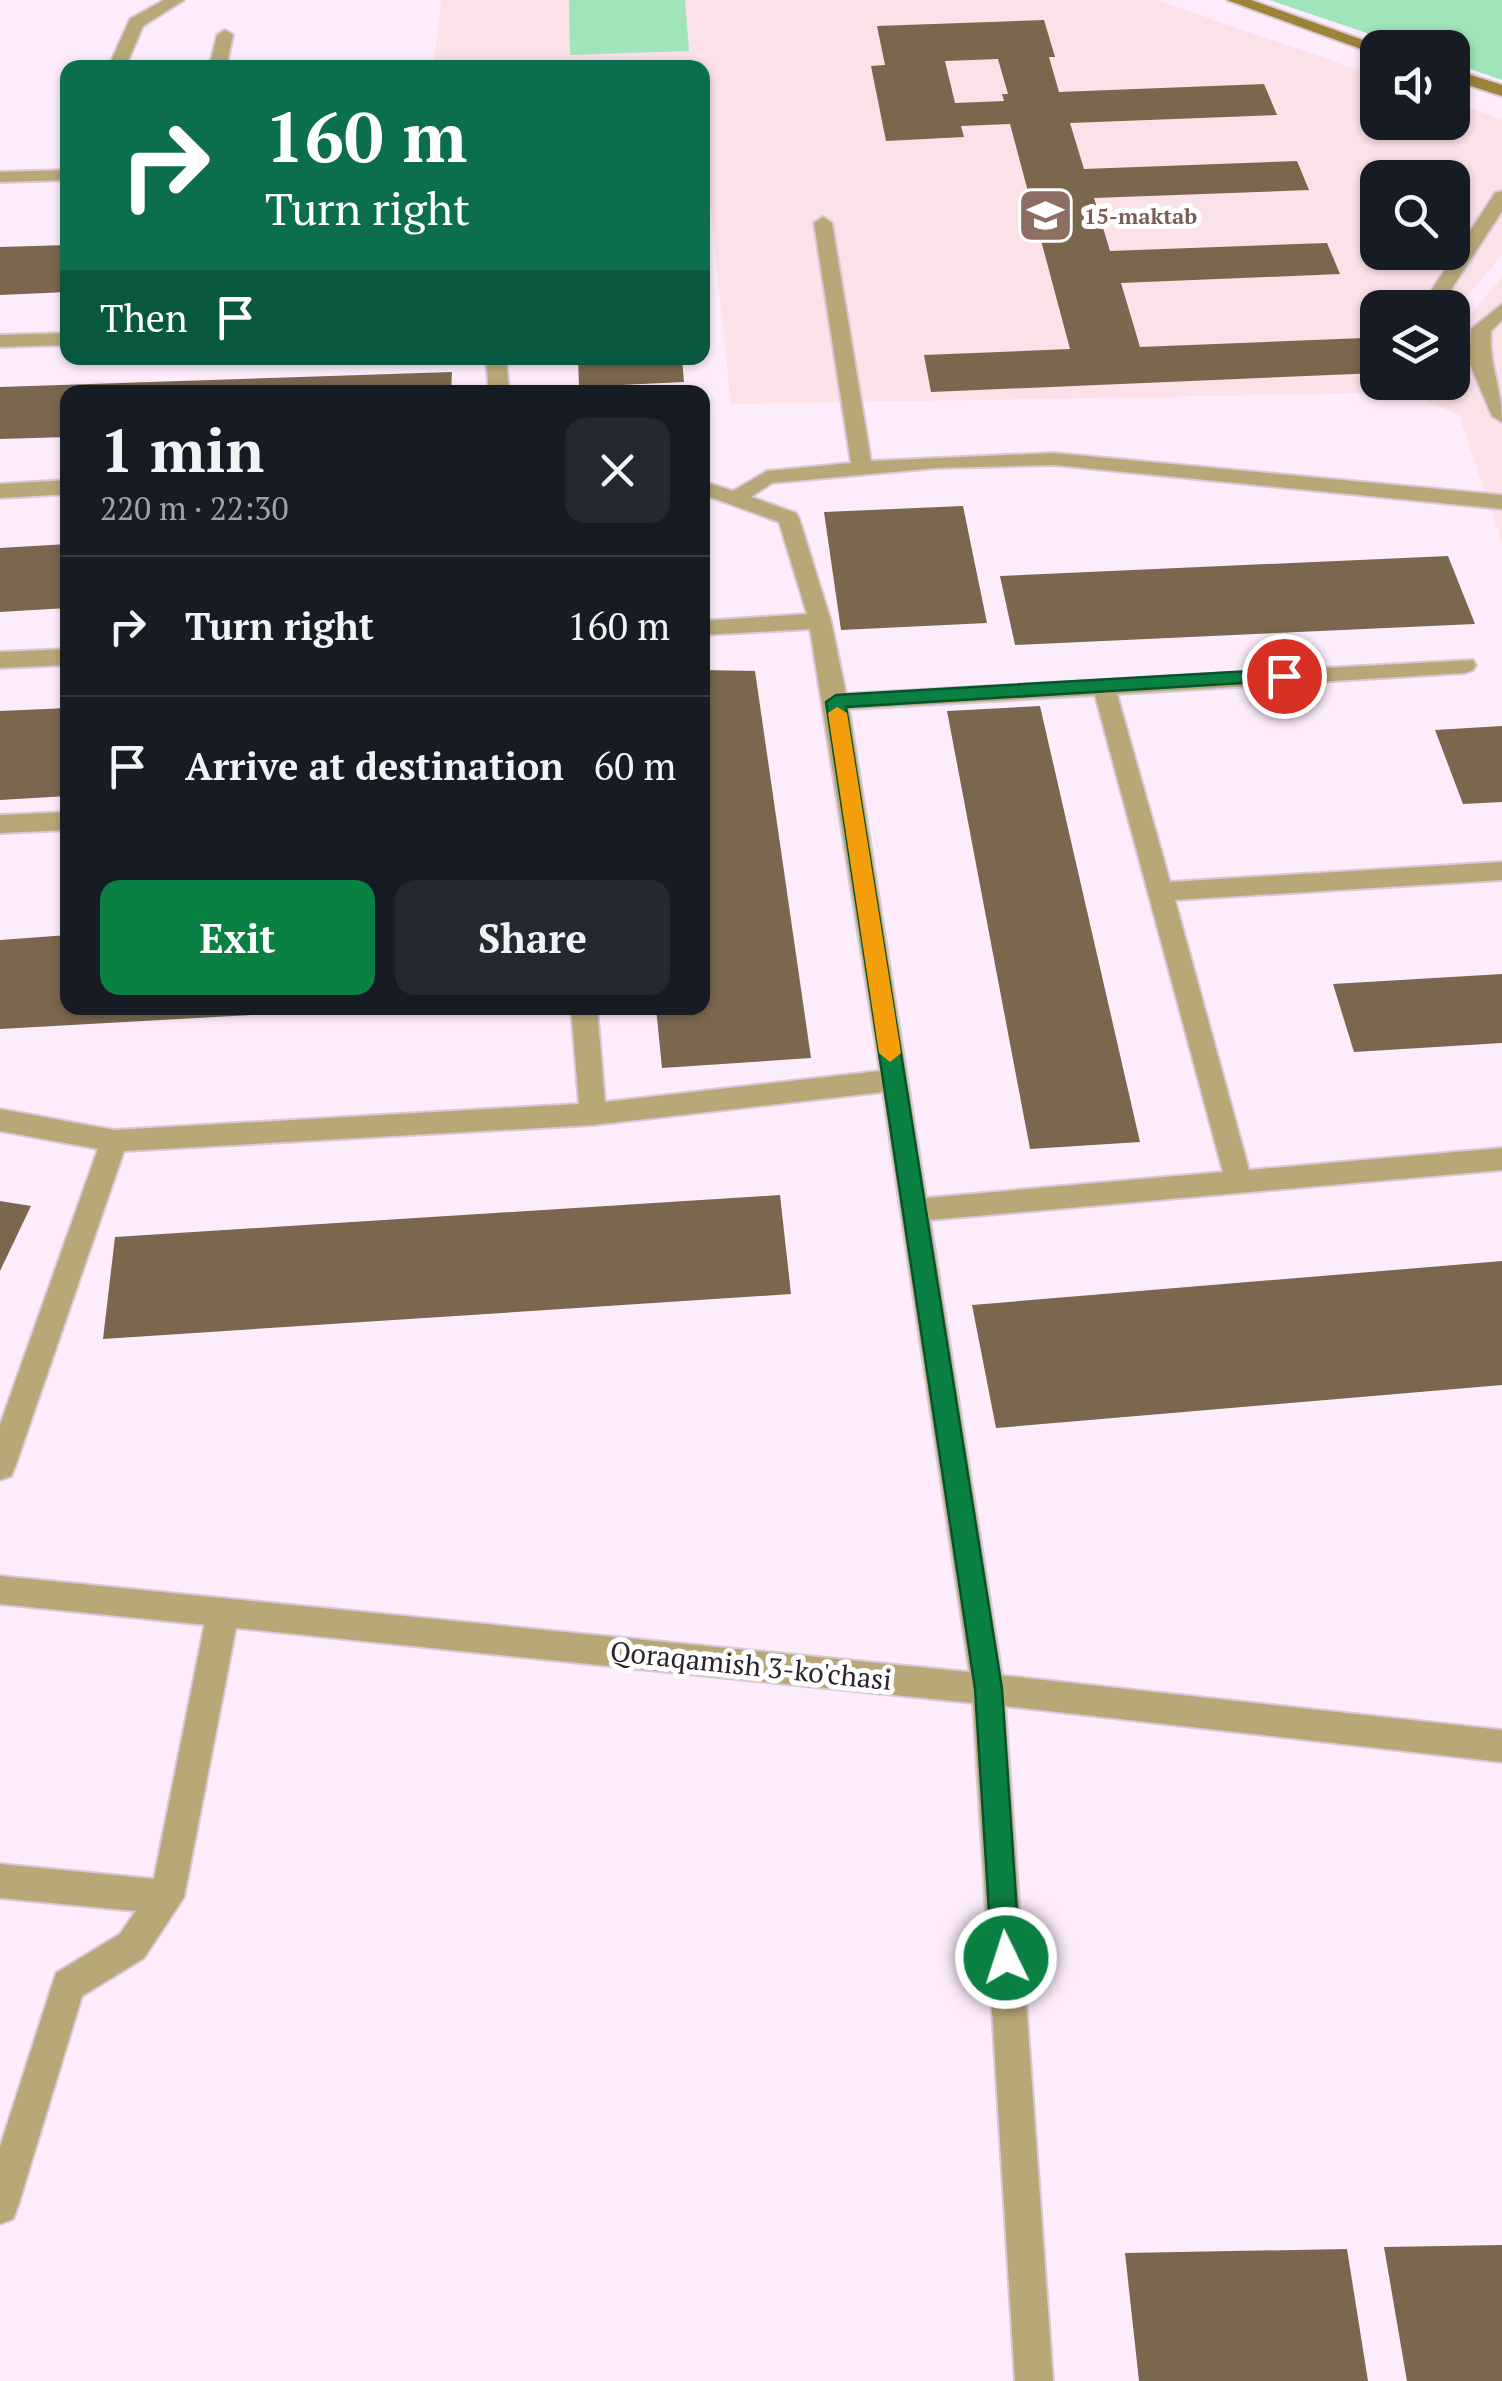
<!DOCTYPE html>
<meta charset="utf-8">
<style>
:root{--surface:#171b24;--page:#242831;--text:#f1f3f6;--muted:#9ea1a6;--line:#363941;--accent:#0b8043}
body{margin:0;font-family:"PT Serif",serif;background:var(--page);color:var(--text);height:100vh;display:flex;flex-direction:column;font-size:38px;white-space:nowrap}
*{box-sizing:border-box;margin:0}
p{font-size:32px;color:var(--muted)}
.icon{flex:none;width:55px;height:55px;fill:none;stroke:currentColor;stroke-width:2;stroke-linecap:round;stroke-linejoin:round}
.map{position:relative;flex:1;overflow:hidden}
.drawer{position:absolute;left:60px;top:385px;width:650px;height:630px;display:flex;flex-direction:column;background:var(--surface);border-radius:20px;box-shadow:0 2px 8px #0004}
.drawer>*{flex:none}
.top-card{position:absolute;left:60px;top:60px;width:650px;height:305px;border-radius:20px;box-shadow:0 2px 8px #0004;background:#0b6e4f;color:#fff;overflow:hidden}
.controls{position:absolute;left:1360px;top:30px;display:grid;gap:20px}
.controls a{display:grid;place-items:center;width:110px;height:110px;border-radius:20px;background:var(--surface);box-shadow:0 2px 8px #0004;font-size:50px}
.pin{position:absolute;display:grid;place-items:center;width:85px;height:85px;color:#fff;margin:-42px;border:5px solid #fff;border-radius:50%;box-shadow:0 2px 10px #0007}
.me{position:absolute;width:110px;margin:-55px;rotate:356deg;stroke-linejoin:round;filter:drop-shadow(0 0 8px #0008)}
.turn{display:flex;align-items:center;gap:35px;height:210px;padding:0 40px;font-size:45px}
.turn .icon{width:130px;height:130px;stroke-width:2.5}
.turn b{display:block;font-size:70px;line-height:85px}
.then{display:flex;align-items:center;height:95px;padding:0 40px;background:#0003;gap:20px;font-size:38px}
.round{display:grid;place-items:center;flex:none;width:105px;height:105px;border-radius:20px;background:var(--page)}
.summary{display:flex;align-items:center;justify-content:space-between;height:170px;padding:0 40px}
h1{font-size:60px;font-weight:600;line-height:75px}
.primary-button{display:flex;gap:20px;margin-top:auto;padding:20px 40px}
.primary-button a{flex:1;height:115px;border-radius:20px;background:var(--accent);color:#fff;font-size:40px;font-weight:600;line-height:115px;text-align:center}
.primary-button a+a{background:var(--page);color:var(--text)}
ul{padding:0;list-style:none}
li{display:flex;align-items:center;gap:30px;height:140px;padding:0 40px;border-top:2px solid var(--line)}
li div{flex:1}
li b{display:block;font-size:38px}
li em{font-style:normal}
.map>svg:first-child{display:block}
</style>
<div class="map">
<svg width="1502" height="2381" viewBox="0 0 1502 2381">
<rect width="100%" height="100%" fill="#fdedfc"/>
<!-- education -->
<g fill="#fbe1e8" fill-rule="evenodd">
<path d="M442,0H1156L1377,76L1378,122H1452L1453,102L1502,119V255L1453,313L1452,308H1378V382L1394,383L1385,393L731,404L703,135L702,68H433ZM1378,178H1452V252H1378Z"/>
<polygon points="1502,277 1502,543 1459,415 1406,393 1414,383 1452,382 1453,336"/>
</g>
<!-- green -->
<g fill="#a0e4bb">
<polygon points="569,0 685,0 689,51 570,55"/>
<polygon points="1269,0 1502,0 1502,80 1453,63 1452,48 1408,47"/>
</g>
<!-- building -->
<g fill="#7a674e" fill-rule="evenodd">
<path d="M1044,20L1055,57H1049L1059,92L1264,84L1277,115L1070,123L1084,169L1297,161L1309,190L1094,198L1110,251L1327,243L1340,274L1121,283L1140,347L1364,338L1378,373L931,392L924,355L1070,349L1010,124L961,126L964,137L886,141L871,66L885,65L877,26ZM998,59L1008,94H1002L1004,101L955,103L945,61Z"/>
<polygon points="68,245 68,292 0,295 0,247"/>
<polygon points="578,358 682,358 684,382 579,387"/>
<polygon points="452,372 451,392 68,392 68,437 0,439 0,387"/>
<polygon points="963,506 987,623 841,630 824,512"/>
<polygon points="68,544 68,608 0,612 0,548"/>
<polygon points="1448,556 1475,624 1015,645 1000,576"/>
<polygon points="702,670 755,671 811,1058 662,1068 656,1008 702,1008"/>
<polygon points="1040,706 1140,1142 1030,1149 947,711"/>
<polygon points="68,708 68,796 0,800 0,711"/>
<polygon points="1502,726 1502,802 1463,804 1435,730"/>
<polygon points="68,935 68,1008 322,1008 322,1011 0,1029 0,940"/>
<polygon points="1502,974 1502,1043 1354,1052 1333,984"/>
<polygon points="780,1195 791,1294 103,1339 115,1237"/>
<polygon points="0,1201 31,1206 0,1271"/>
<polygon points="1502,1261 1502,1385 996,1428 972,1305"/>
<polygon points="1502,2245 1502,2381 1407,2381 1384,2247"/>
<polygon points="1347,2249 1368,2381 1139,2381 1125,2253"/>
</g>
<g fill="none" stroke-linecap="round" stroke-linejoin="round">
<defs>
<g id="service">
<polygon points="164,0 184,0 143,26 125,68 108,68 130,19"/>
<polygon points="225,30 233,35 226,68 209,68 217,35"/>
<polygon points="68,170 68,180 0,182 0,172"/>
<polygon points="1502,191 1502,211 1439,308 1420,308 1495,193"/>
<path d="M823,217L832,223L871,461L1054,453L1502,495V509L1054,465L936,468L772,483L751,497L796,513L799,518L831,621L846,694L1473,660L1476,665L1473,670L1465,673L1117,694L1170,882L1502,862V880L1175,900L1249,1170L1502,1148V1170L930,1220L1004,1689L999,1700L988,1704L977,1700L972,1689L883,1092L593,1125L124,1151L15,1467L11,1476L0,1480V1425L98,1149L0,1131V1109L114,1130L579,1104L571,1008H597L605,1102L880,1071L810,629L702,635V621L807,614L779,522L702,494V481L733,491L767,471L851,463L814,223ZM1095,695L1223,1172L926,1198L849,709Z"/>
<path d="M1502,304V320L1491,331C1489,368 1502,386 1502,422L1492,416L1469,362L1471,329Z"/>
<polygon points="68,333 68,345 0,347 0,335"/>
<polygon points="486,358 506,358 509,392 489,392"/>
<polygon points="68,480 68,494 0,498 0,484"/>
<polygon points="68,649 68,665 0,668 0,652"/>
<polygon points="68,812 68,830 0,833 0,815"/>
<polygon points="223,1598 234,1602 239,1612 184,1897 144,1958 82,1996 18,2206 13,2219 0,2224 0,2147 56,1973 120,1934 136,1911 0,1898 0,1864 154,1879 207,1612 212,1602"/>
</g>
<polygon id="minor" points="0,1576 988,1674 1502,1730 1502,1762 1005,1706 1053,2381 1015,2381 973,1703 0,1604"/>
<g id="secondary">
<polygon points="1227,0 1251,0 1385,48 1378,48 1378,54 1372,53"/>
<polygon points="1452,69 1502,85 1502,96 1452,80"/>
</g>
</defs>
<!-- service casing -->
<use href="#service" stroke="#d8c9d7" stroke-width="4"/>
<!-- minor casing -->
<use href="#minor" stroke="#d8c9d7" stroke-width="4"/>
<!-- secondary casing -->
<use href="#secondary" stroke="#d8c9d7" stroke-width="4"/>
<!-- service -->
<use href="#service" fill="#b8a878" fill-rule="evenodd"/>
<!-- minor -->
<use href="#minor" fill="#b8a878" fill-rule="evenodd"/>
<!-- secondary -->
<use href="#secondary" fill="#9c8335" fill-rule="evenodd"/>
</g>
<!-- route -->
<polygon fill="#0b8043" stroke="#07532c" stroke-width="2.5" points="1284,669 1291,671 1291,680 846,707 1002,1689 1020,1958 1016,1968 1006,1972 996,1968 992,1958 975,1689 826,702 836,695"/>
<!-- slow -->
<polygon fill="#f59e0b" points="837,707 847,713 901,1053 890,1062 879,1053 828,713"/>
<!-- icons -->
<defs>
<symbol id="school-square" viewBox="-11 -11 22 22"><rect x="-9" y="-9" width="18" height="18" rx="4" fill="#8d6e63" stroke="#fff"/><path d="M0-5L7-2L0 1L-7-2ZM-4 1L0 2.5L4 1V4Q0 6-4 4Z" fill="#fff"/></symbol>
</defs>
<g fill-rule="evenodd">
<use href="#school-square" x="1014" y="184" width="63" height="63"/>
</g>
<g text-anchor="middle" dominant-baseline="central" stroke-width="10" stroke-linejoin="round" paint-order="stroke">
<!-- far-education labels -->
<g font-size="22" font-weight="bold" fill="#785e54" stroke="#fff" text-anchor="start">
<text x="1084" y="215">15-maktab</text>
</g>
<!-- street labels -->
<g font-size="28" fill="#2d232d" stroke="#fff">
<text transform="translate(751 1665) rotate(6)">Qoraqamish 3-ko'chasi</text>
</g>
</g>
</svg>
<div class="controls">
<a><svg class="icon" aria-label="sound" viewBox="0 0 24 24"><path d="M4 9h4l5-4v14l-5-4H4zM17 9q2 3 0 6"/></svg></a>
<a><svg class="icon" aria-label="search" viewBox="0 0 24 24"><circle cx="10" cy="10" r="6"/><path d="M15 15l6 6"/></svg></a>
<a><svg class="icon" aria-label="layers" viewBox="0 0 24 24"><path d="M12 4l9 5-9 5-9-5zM3 14l9 5 9-5"/></svg></a>
</div>
<div class="pin" style="left:1284px;top:676px;background:#d93025"><svg class="icon" aria-label="arrive" viewBox="0 0 24 24"><path d="M6 21V4h12l-3 4 3 4H6"/></svg></div>
<svg class="me" style="left:1006px;top:1958px" viewBox="-20 -20 40 40"><circle r="17" fill="#0b8043" stroke="#fff" stroke-width="3"/><path d="M0-11L8 9 0 5-8 9z" fill="#fff"/></svg>
<div class="top-card">
<div class="turn"><svg class="icon" aria-label="right" viewBox="0 0 24 24"><path d="M7 20v-9h11M14 6l5 5-5 5"/></svg><div><b>160 m</b>Turn right</div></div>
<div class="then">Then<svg class="icon" aria-label="arrive" viewBox="0 0 24 24"><path d="M6 21V4h12l-3 4 3 4H6"/></svg></div>
</div>
<section class="drawer">
<div class="summary"><div><h1>1 min</h1><p>220 m · 22:30</p></div><a class="round"><svg class="icon" aria-label="close" viewBox="0 0 24 24"><path d="M6 6l12 12M18 6L6 18"/></svg></a></div>
<ul>
<li><svg class="icon" aria-label="right" viewBox="0 0 24 24"><path d="M7 20v-9h11M14 6l5 5-5 5"/></svg><div><b>Turn right</b></div><em>160 m</em></li>
<li><svg class="icon" aria-label="arrive" viewBox="0 0 24 24"><path d="M6 21V4h12l-3 4 3 4H6"/></svg><div><b>Arrive at destination</b></div><em>60 m</em></li>
</ul>
<div class="primary-button"><a>Exit</a><a>Share</a></div>
</section>
</div>
